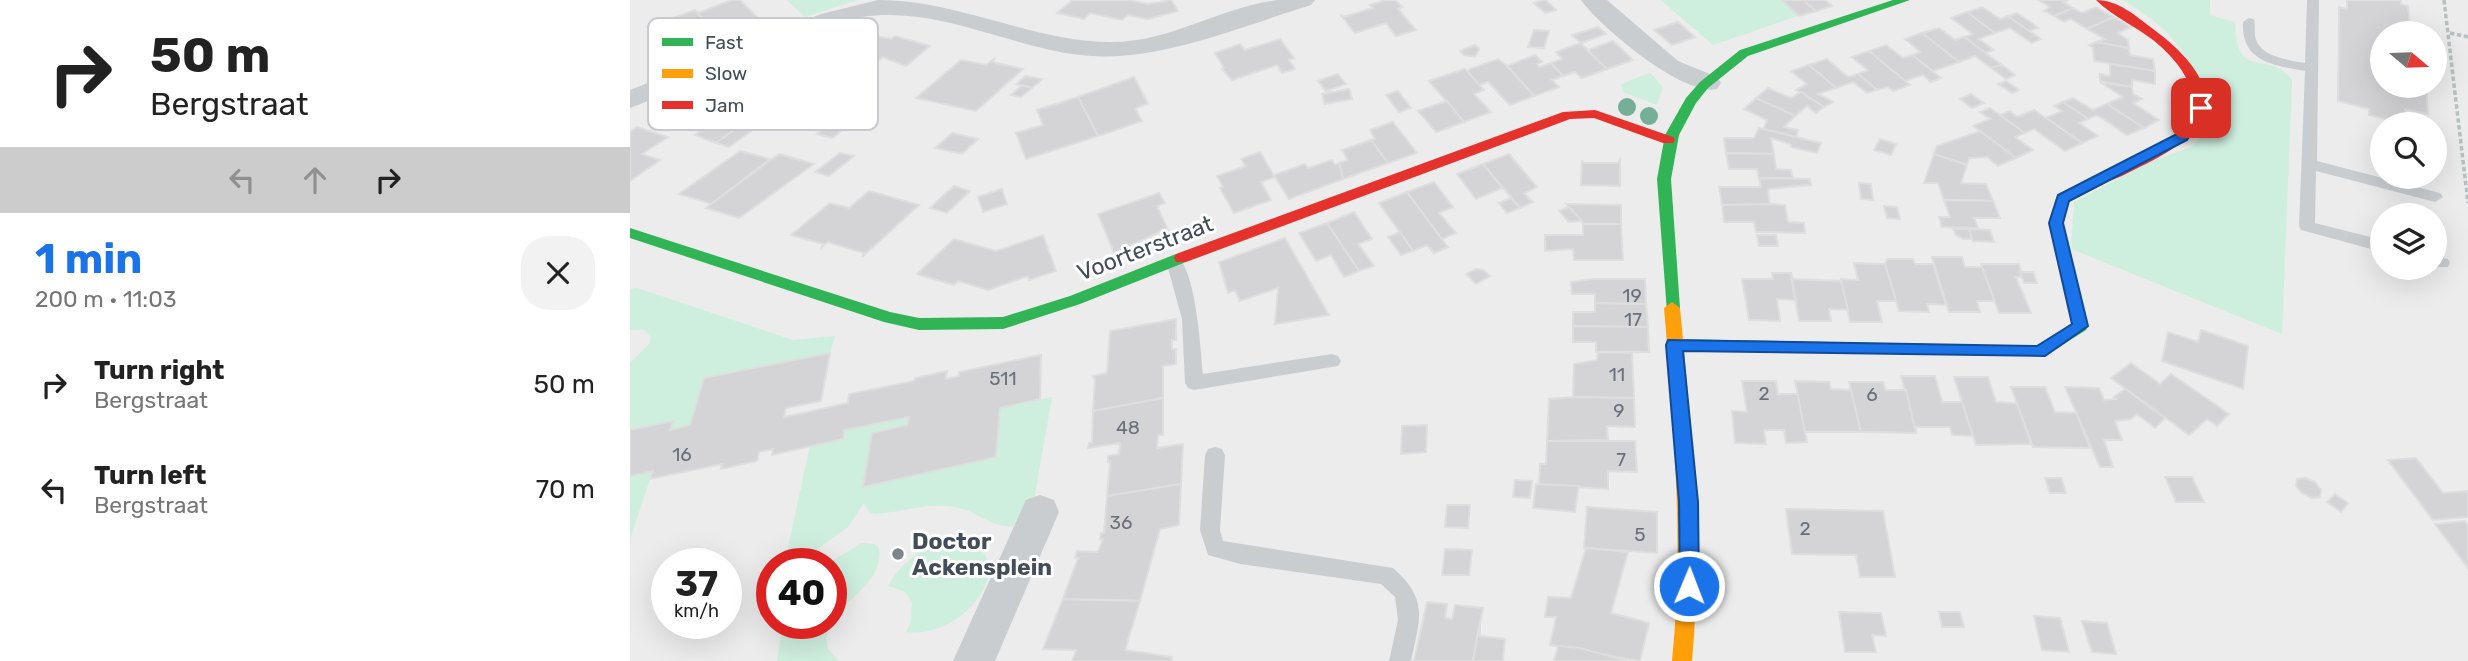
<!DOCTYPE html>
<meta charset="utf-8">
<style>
:root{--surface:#fff;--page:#f2f2f2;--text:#222;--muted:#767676;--accent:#1a73e8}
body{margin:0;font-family:Rubik,sans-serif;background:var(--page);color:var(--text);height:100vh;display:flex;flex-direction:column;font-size:26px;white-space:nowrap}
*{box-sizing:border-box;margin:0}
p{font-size:23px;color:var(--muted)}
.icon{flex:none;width:38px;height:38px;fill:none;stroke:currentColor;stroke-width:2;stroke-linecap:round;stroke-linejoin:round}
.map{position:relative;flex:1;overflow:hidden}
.side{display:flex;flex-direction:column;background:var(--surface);width:630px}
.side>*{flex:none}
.top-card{background:#fff;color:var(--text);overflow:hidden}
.needle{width:46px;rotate:109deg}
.tools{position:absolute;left:1740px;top:21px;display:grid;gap:14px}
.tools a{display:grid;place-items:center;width:77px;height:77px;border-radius:50%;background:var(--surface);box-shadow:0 7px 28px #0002;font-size:35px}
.speed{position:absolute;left:21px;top:548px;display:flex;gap:14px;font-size:35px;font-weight:700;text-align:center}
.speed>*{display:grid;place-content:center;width:91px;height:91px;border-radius:50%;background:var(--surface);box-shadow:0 7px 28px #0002;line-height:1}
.speed small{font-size:18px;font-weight:400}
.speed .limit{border:10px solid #d22;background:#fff;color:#111}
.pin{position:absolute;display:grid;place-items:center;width:60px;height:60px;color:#fff;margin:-30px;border-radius:14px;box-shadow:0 4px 10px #0006}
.me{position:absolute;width:77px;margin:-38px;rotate:1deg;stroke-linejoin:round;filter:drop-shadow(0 0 5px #0008)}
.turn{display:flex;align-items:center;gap:24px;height:147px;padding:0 35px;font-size:32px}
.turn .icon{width:91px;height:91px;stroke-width:2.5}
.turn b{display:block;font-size:49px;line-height:60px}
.lanes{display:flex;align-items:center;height:66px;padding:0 35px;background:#0003;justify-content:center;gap:35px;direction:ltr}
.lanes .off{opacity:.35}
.round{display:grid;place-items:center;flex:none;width:74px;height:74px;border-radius:28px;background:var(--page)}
.head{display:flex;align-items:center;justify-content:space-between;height:119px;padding:0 35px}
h1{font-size:42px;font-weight:700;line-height:52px;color:var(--accent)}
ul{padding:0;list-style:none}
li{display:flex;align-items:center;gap:21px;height:105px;padding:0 35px}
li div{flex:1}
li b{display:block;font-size:26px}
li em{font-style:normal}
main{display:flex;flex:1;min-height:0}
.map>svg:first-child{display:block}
</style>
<main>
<section class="side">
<div class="top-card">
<div class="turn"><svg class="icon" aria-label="right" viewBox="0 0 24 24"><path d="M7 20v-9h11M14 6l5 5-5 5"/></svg><div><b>50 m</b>Bergstraat</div></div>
<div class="lanes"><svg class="icon off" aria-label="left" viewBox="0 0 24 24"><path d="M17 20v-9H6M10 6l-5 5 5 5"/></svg><svg class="icon off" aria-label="ahead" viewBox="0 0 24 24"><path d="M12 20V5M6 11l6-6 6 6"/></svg><svg class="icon" aria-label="right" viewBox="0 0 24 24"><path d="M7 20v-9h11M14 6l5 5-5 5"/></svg></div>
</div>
<div class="head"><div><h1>1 min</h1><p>200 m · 11:03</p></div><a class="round"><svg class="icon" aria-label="close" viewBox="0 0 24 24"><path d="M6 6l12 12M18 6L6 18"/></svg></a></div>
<ul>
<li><svg class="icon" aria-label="right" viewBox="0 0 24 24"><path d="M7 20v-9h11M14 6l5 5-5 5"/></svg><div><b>Turn right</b><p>Bergstraat</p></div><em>50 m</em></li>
<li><svg class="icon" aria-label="left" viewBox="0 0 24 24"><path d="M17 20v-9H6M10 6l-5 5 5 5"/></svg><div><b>Turn left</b><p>Bergstraat</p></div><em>70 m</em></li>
</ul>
</section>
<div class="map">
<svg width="1838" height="661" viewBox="0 0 1838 661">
<rect width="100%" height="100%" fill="#edecec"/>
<!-- green -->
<g fill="#ceeede">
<polygon points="157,0 227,0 175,17"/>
<polygon points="1031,0 1150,0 1168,16 1083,45"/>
<path d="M1493,0H1580V15L1605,22C1606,83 1637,48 1662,80L1652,334L1441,249L1444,202L1520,162L1561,147L1570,138L1581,108C1555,52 1548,33 1493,0Z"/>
<polygon points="1020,73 1033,87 1027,105 993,92 991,84"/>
<polygon points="7,288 163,340 205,336 200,353 74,378 60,425 40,430 42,421 0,430 0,363 20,343 21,337 14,330 0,330 0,289"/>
<path d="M422,397L403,506L385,526C365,529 352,515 333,509C303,500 275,512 245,514L239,512L234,503L218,527L177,557L160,561L156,556L180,446L212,439L214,430L279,417L277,425L242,433L234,487L366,457L370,408Z"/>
<polygon points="23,471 20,479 0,539 0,476"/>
<path d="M318,542C401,540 343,641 276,632L281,621L282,602L275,592L258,586C271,563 291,547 318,542Z"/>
<path d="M231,543L244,544L249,548C255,594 188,604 198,649L209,661H147L153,623H201V564L199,563Z"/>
</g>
<!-- building -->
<g fill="#d4d4d7" stroke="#dededf" stroke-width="2">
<polygon points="102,0 110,0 131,21 91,39 68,13"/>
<polygon points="443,0 498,0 518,4 541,0 548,11 518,19 498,15 492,20 460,13 454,19 427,13"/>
<polygon points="756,0 765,0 772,7 768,9 786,30 766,36 756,23 725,33 710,14 713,17 743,8 740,5"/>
<polygon points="912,0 916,0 926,10 915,13 904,3"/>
<polygon points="1152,0 1174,0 1186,11 1169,16"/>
<polygon points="1174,0 1195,0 1202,6 1186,11"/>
<polygon points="1408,0 1438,0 1433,2 1443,8 1424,16 1414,11 1420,7"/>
<polygon points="1717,0 1771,0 1771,4 1778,6 1780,27 1791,30 1791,33 1752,33 1752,86 1796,86 1798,114 1775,109 1775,124 1739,115 1739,109 1708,101 1709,7 1717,9"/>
<polygon points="1352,7 1370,19 1378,16 1411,39 1402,43 1380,28 1365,33 1337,12"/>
<polygon points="1466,7 1483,17 1457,29 1441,19 1434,22 1424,16 1443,8 1452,13"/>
<polygon points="65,10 91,39 72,46 68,41 45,50 27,28 41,23 38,20"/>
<polygon points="1337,12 1365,33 1349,39 1364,50 1355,53 1334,37 1343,34 1321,18"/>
<polygon points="1387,13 1402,23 1408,28 1399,31 1378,16"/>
<polygon points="1483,17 1501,27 1488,33 1498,40 1499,48 1466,42 1475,39 1457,29"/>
<polygon points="1048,22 1065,37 1042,45 1024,30"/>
<polygon points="968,27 976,34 951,43 942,35"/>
<polygon points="1309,28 1325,40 1334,37 1372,65 1361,68 1345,56 1329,62 1292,33"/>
<polygon points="904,30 919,31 914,48 898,47"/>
<polygon points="1292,33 1329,62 1303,71 1282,55 1291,52 1275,39"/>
<polygon points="245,36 261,39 265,36 300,46 276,66 253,57 234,72 198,64 226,43 234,45"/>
<polygon points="650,39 664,58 659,60 665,69 652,73 647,65 602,80 592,69 594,68 585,53 610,44 615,50"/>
<polygon points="983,41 1003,60 977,69 950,43 958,50"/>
<polygon points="1466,42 1499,48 1500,55 1523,59 1525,71 1464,61 1463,48 1459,45"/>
<polygon points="950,43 957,50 977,69 952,78 945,72 933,76 921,63 932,59 926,52"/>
<polygon points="845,45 849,49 845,57 834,55 830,51"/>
<polygon points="1256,45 1273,58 1282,55 1311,78 1301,82 1293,75 1275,81 1239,51"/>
<polygon points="1239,51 1275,81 1280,85 1263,91 1258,87 1247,90 1228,74 1238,70 1222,57"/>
<polygon points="905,55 912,62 907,64 909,67 921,63 933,76 922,80 929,87 904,96 877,66"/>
<polygon points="365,58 362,62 393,69 346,111 286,98 331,60 356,65"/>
<polygon points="868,59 877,66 904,96 880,105 858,82 849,85 837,73 840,69"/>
<polygon points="1197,59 1218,77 1228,74 1247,90 1237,93 1223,82 1206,88 1179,65"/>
<polygon points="1480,64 1525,71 1525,84 1502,80 1502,87 1470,81 1470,74 1480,76"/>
<polygon points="1179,65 1206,88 1188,94 1203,102 1194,107 1166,90 1177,84 1161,71"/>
<polygon points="1372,65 1385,75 1376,79 1361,68"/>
<polygon points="835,69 854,90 844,94 861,112 834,122 799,81"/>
<polygon points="708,74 716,84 696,91 688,81"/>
<polygon points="396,76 412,79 402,88 386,84"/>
<polygon points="504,77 518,104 505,108 512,121 468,136 448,97"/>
<polygon points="1376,81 1389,90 1382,93 1368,84"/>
<polygon points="1470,82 1502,87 1503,94 1512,99 1503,103 1529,120 1514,128 1477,104 1493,97"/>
<polygon points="392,85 402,88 391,97 381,95"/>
<polygon points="1138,88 1161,98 1171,92 1194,107 1186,113 1177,106 1165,116 1126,98"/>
<polygon points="719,89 722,99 695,104 692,94"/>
<polygon points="768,91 781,108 769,112 756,95"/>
<polygon points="1341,94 1354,103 1342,108 1330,99"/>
<polygon points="448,97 468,136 396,159 386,133 413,125 407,110"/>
<polygon points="1126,98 1165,116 1154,127 1168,130 1166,138 1133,130 1137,120 1114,109"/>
<polygon points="1443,98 1463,110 1477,104 1514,128 1497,135 1467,115 1458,119 1433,102"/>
<polygon points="817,101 834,122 806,132 788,111"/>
<polygon points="1433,102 1458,119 1449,123 1468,136 1452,143 1416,118 1432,111 1424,106"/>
<polygon points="121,103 135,108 86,143 65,135 86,119 95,122"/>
<polygon points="135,108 146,113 99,147 86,143"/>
<polygon points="1360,108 1395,133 1385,137 1403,150 1386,158 1343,126 1360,119 1350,112"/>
<polygon points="1404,110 1416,118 1452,143 1435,151 1404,129 1395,133 1370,115 1380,111 1387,117"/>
<polygon points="202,122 217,127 202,138 187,134"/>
<polygon points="763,122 787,153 758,163 741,140 745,139 740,130"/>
<polygon points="7,127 38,137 12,154 30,160 0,181 0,132"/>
<polygon points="1129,128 1191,143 1187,153 1161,147 1160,144 1141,138 1144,154 1096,153 1094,138 1124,138"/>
<polygon points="1350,131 1386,158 1368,166 1357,157 1339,158 1337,165 1304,154 1307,146"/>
<polygon points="322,133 348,139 332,154 305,148"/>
<polygon points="1250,139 1266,144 1261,155 1244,150"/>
<polygon points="741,140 758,163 713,179 709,163 718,160 712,150"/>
<polygon points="110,151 140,159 76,208 82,204 49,194"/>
<polygon points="630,152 645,177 631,182 641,200 604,213 590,188 593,187 587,176 616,166 611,159"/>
<polygon points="210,153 224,156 199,176 185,172"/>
<polygon points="1096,153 1144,154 1146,169 1161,170 1163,179 1129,178 1127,169 1099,169"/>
<polygon points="149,154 184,164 109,218 76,208"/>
<polygon points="879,154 907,187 894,193 903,202 890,208 853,164"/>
<polygon points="1304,154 1337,165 1331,183 1356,184 1363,201 1314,200 1308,183 1294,183"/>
<polygon points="702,160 705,165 709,163 713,179 659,199 644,175 675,164 678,168"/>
<polygon points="952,160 953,163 988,163 990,160 990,186 951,185"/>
<polygon points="853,164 872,188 846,199 827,174"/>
<polygon points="1129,178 1180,179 1181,185 1138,189 1140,205 1092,205 1089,187 1131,187"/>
<polygon points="804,182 823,207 809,213 826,233 812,239 777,192"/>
<polygon points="1229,183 1241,184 1243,200 1231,199"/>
<polygon points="324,186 340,191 317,213 300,208"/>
<polygon points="372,189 377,204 353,212 348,197"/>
<polygon points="239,191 289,205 232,257 234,253 198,242 192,247 193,244 161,235 200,203 219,208"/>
<polygon points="777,192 804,229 818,247 804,253 797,245 783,251 749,203"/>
<polygon points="529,193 535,203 527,206 543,241 540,242 534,230 484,253 468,214"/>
<polygon points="881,198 890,208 877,213 869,203"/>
<polygon points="1314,200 1363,201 1370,218 1344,218 1348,228 1312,227 1309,217 1320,217"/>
<polygon points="936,204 991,205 991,224 954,224"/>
<polygon points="1139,204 1155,205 1158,222 1174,223 1175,233 1126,232 1124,222 1094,222 1092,205"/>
<polygon points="1254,206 1267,207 1270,219 1257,218"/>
<polygon points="939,207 952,221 939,222 929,211"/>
<polygon points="724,212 742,239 728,244 744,266 729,271 697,223"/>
<polygon points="697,223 729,271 714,277 701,255 686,261 669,233"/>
<polygon points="953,224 991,224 993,260 944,260 943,249 915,251 915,235 953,235"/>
<polygon points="1323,229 1339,229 1342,239 1333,239 1326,235"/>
<polygon points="1339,229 1360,230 1364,242 1343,241"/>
<polygon points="770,232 783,251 771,255 758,237"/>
<polygon points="413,235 426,271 399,280 398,276 358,290 328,281 324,285 287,274 324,239 366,251"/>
<polygon points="1127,235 1146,235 1148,246 1129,246"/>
<polygon points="655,238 699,315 645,324 648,288 610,301 605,290 598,293 589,262"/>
<polygon points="1302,257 1332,257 1335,267 1352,267 1365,301 1347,301 1350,312 1319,312"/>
<polygon points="1257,259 1283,259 1285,264 1303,264 1316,305 1297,304 1299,312 1269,311 1255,264"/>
<polygon points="1224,263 1255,264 1266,301 1247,301 1252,322 1220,322 1211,279 1228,280"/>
<polygon points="1351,264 1389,264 1392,277 1386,277 1401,313 1369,313"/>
<polygon points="846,269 853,270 860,276 846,284 836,274"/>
<polygon points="1390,272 1403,272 1407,283 1394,283"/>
<polygon points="1142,273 1161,273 1165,300 1147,299 1150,321 1119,320 1112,279 1143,279"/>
<polygon points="1161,273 1163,279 1211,281 1218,310 1199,309 1201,321 1169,321"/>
<polygon points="964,279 1015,279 1016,304 965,303 965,294 942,294 941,282"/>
<polygon points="965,303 1016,304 1018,327 943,326 943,312 965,312"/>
<polygon points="546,319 546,340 542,340 542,349 546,349 546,364 533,366 533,398 463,411 465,380 463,376 477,373 480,331"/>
<polygon points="943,326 1018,327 1019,352 966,352 966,342 943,342"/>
<polygon points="1571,330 1618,346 1613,389 1532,361 1538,332 1568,342"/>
<polygon points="968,352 1002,353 1004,398 943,397 944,364 967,360"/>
<polygon points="200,353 191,401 156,408 154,417 218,403 219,394 284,381 285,378 317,371 316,379 329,376 329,372 411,355 410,399 370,408 366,457 233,487 242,433 277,425 279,417 214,430 213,439 142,455 143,449 129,452 127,461 91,469 92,464 20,479 23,471 0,476 0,430 43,421 40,430 60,425 74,378"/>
<polygon points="1501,363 1530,384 1541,374 1599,414 1587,426 1577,419 1559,435 1481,378"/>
<polygon points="1271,376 1305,376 1312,402 1333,402 1344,436 1322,435 1320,427 1286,427 1286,433"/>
<polygon points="1324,377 1358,377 1366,402 1387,403 1401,444 1346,445"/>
<polygon points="1112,381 1146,381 1148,394 1168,394 1177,442 1156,443 1154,430 1134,430 1136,444 1105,443 1102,411 1117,412"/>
<polygon points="1165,381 1199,382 1201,389 1221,390 1231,432 1175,432"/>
<polygon points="1219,382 1253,382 1255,390 1276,390 1286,433 1231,432"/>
<polygon points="1381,387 1415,387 1425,412 1446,413 1460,448 1403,447"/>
<polygon points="1435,387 1469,388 1474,400 1486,399 1484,397 1495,389 1535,418 1525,428 1507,414 1501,419 1485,421 1492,440 1474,440 1483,467 1470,467"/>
<polygon points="943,397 1004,398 1005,427 977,426 978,440 917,441 919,399"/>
<polygon points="533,398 533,435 528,435 527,448 553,444 551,484 477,496 480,462 478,462 478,456 489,454 490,443 458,448 459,443 462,443 463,411"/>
<polygon points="797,425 796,452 771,454 772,426"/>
<polygon points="917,441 1005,441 1007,472 978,471 978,489 909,485 910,464 916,464"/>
<polygon points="1786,458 1813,493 1838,491 1838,517 1803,520 1758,460"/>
<polygon points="1535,477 1562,477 1574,502 1546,502"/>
<polygon points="1415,478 1431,478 1436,493 1420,493"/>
<polygon points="1675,478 1685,482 1691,490 1690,497 1682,498 1672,493 1666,486 1667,479"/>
<polygon points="885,480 902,481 900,498 883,497"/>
<polygon points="551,484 549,525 530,529 510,601 433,599 448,558 445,558 447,551 468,552 473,539 470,539 471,533 474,533 477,496"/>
<polygon points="906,484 949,486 945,512 903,508"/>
<polygon points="1705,494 1718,503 1711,512 1697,502"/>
<polygon points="817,505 840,505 838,528 815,527"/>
<polygon points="957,507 1027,512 1027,553 954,548"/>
<polygon points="1156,509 1253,511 1265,577 1230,577 1226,555 1162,554"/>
<polygon points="1835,521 1838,526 1838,568 1805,524"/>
<polygon points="956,548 998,552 981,613 1019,623 1010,661 920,645 926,617 915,617 918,597 941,598"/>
<polygon points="815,549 842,550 839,575 812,575"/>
<polygon points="433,599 510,601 495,650 542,657 541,661 442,661 446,650 413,649"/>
<polygon points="797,602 817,604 815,618 822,619 825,605 853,608 843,661 784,661"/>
<polygon points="1209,612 1251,613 1256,636 1242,635 1246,652 1215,652"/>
<polygon points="1309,612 1330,612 1334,627 1312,627"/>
<polygon points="1404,616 1430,618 1439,652 1412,650"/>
<polygon points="850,621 850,636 875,639 873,661 843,661"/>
<polygon points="1452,621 1477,623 1486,654 1462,652"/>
<polygon points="919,645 950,648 997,661 924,661 928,646"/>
</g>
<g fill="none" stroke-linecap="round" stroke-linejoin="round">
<!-- path -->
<g stroke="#b6c2c1" stroke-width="3.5" stroke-dasharray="4.5 2.5" stroke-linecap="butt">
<polyline points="1814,0 1838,203"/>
<polyline points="1820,33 1838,37"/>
</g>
<!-- lane -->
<g fill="#cacdd0" fill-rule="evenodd">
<path d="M1677,0H1689L1687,161L1810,193L1813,197L1805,202L1686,171L1685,223L1752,240V252L1671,230L1669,226L1675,71C1643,65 1611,62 1613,22L1619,18L1624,19C1626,26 1623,35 1627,42C1635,58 1660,60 1675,63Z"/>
<path d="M544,255C566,262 571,353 573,374L702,354L708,356L711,361L708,366L564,390L558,388L555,383L552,319L536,261Z"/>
<polygon points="1804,255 1818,259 1820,263 1818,267 1804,267"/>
<path d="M585,447L592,449L595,455L590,530L593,541L763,568C799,600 790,618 781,661H759L768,620L765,597L751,584L610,564L578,555L570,530L575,455L578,449Z"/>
</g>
<!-- street -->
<g fill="#cacdd0" fill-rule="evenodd">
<path d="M248,0C327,0 399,40 478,42C537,44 590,7 648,0C660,0 673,0 685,0L681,5C609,27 525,64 450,55C376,46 307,6 232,17L0,108V90L191,14Z"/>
<path d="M951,0H977L1048,61L1087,77L1091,83L1087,89C1054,97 970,27 951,0Z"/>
<polygon points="410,495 424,500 429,512 365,661 323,661 396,500"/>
</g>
<!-- fast -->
<g fill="#30b455" fill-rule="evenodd">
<polygon points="1263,0 1280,0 1118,56 1078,88 1066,103 1049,135 1041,179 1050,308 1047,312 1037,312 1027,179 1035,135 1056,98 1070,82 1110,50"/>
<polygon points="1476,172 1481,174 1483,177 1481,180 1439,202 1433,223 1458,326 1456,330 1415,356 1044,351 1038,349 1036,345 1038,341 1044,339 1406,346 1442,324 1419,223 1426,199 1428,196"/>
<polygon points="0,228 260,312 289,318 373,317 440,296 546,254 556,254 558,258 556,262 450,304 373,329 289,330 254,322 0,238"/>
</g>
<!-- slow -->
<path fill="#ff9f0a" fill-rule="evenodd" d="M1042,302L1050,308C1061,426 1073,542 1062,661H1042C1054,543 1044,426 1034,308Z"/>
<!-- jam -->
<g fill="#e5322d" fill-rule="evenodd">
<path d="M1466,0C1488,0 1506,16 1523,29C1591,79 1597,125 1516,164C1503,170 1490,178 1476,182L1471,180L1469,177L1471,174C1495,162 1529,153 1547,134C1580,101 1553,64 1523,40C1505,26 1482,16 1466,0Z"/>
<polygon points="965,110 1043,137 1045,140 1043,143 1033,143 964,118 940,119 556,262 546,262 544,258 546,254 933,112"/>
</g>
</g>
<!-- trees -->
<g fill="#75af98">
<circle cx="997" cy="107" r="9"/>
<circle cx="1019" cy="116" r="9"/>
</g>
<!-- route -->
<polygon fill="#1a73e8" stroke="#114b97" stroke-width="2" points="1566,105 1577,108 1557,140 1439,201 1433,223 1458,326 1415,356 1053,351 1068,502 1069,586 1066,592 1059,595 1052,592 1050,586 1049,502 1036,345 1038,340 1407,346 1442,324 1419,223 1428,195 1547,134"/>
<!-- markers -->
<circle fill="#7e848c" stroke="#fff" stroke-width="2.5" cx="268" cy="554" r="7"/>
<g text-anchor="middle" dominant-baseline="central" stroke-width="6" stroke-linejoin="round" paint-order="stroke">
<!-- number labels -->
<g font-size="19" fill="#69707a">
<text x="1002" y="295">19</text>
<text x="1003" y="319">17</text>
<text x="987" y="374">11</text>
<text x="373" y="378">511</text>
<text x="1134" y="393">2</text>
<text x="1242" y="394">6</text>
<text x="989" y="410">9</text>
<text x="498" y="427">48</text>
<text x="52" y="454">16</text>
<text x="991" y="459">7</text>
<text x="491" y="522">36</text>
<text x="1175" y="528">2</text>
<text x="1010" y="534">5</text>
</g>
<!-- street labels -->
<g font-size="23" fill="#434c59" stroke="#fff">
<text transform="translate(515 248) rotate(-21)">Voorterstraat</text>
</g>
<!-- poi labels -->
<g font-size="23" font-weight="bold" fill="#434c59" stroke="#fff" text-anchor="start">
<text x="282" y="541">Doctor<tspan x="282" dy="26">Ackensplein</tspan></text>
</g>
</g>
<!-- legend -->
<rect x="18" y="18" width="230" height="112" rx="10" fill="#fff" stroke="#c7c9cd" stroke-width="2"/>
<rect x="32" y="38" width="31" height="8" fill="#30b455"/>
<rect x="32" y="69" width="31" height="9" fill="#ff9f0a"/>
<rect x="32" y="101" width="31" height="8" fill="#e5322d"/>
<g font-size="19" fill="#434c59">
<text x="75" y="49">Fast</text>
<text x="75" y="80">Slow</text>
<text x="75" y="112">Jam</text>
</g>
</svg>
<div class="tools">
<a><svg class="needle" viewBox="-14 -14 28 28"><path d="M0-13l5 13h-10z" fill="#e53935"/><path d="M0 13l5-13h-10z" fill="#767676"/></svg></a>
<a><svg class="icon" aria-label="search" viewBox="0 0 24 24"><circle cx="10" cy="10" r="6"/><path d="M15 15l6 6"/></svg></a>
<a><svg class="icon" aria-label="layers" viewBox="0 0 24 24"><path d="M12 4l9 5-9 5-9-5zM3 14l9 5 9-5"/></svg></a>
</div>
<div class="speed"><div>37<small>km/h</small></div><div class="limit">40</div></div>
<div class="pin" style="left:1571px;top:108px;background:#d93025"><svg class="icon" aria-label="arrive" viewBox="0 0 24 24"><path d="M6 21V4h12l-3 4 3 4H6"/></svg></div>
<svg class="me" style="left:1059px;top:586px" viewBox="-20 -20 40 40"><circle r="17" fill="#1a73e8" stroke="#fff" stroke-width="3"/><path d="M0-11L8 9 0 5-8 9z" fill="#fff"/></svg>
</div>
</main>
